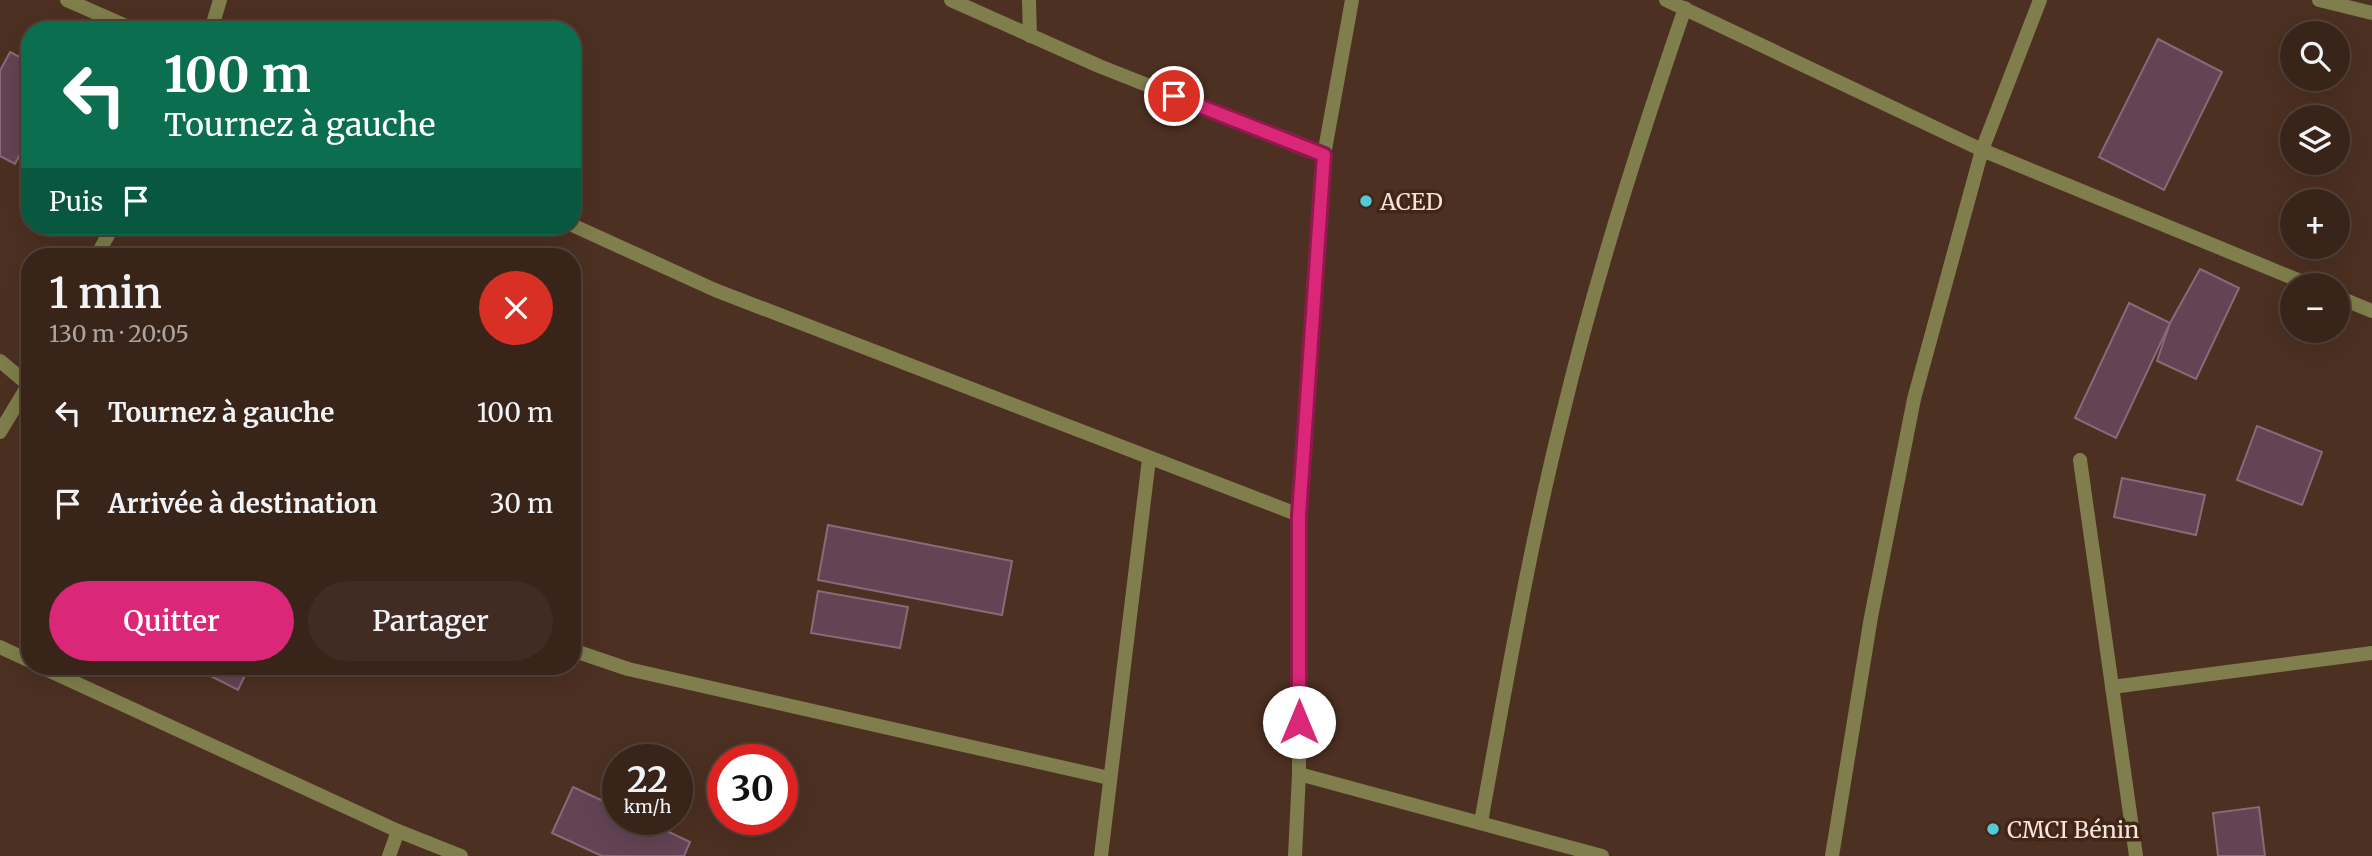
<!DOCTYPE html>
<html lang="fr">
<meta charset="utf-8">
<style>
:root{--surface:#39241a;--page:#402c23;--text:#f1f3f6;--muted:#aba4a2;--line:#534139;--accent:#db2777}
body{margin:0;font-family:Merriweather,serif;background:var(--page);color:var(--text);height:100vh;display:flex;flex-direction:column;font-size:26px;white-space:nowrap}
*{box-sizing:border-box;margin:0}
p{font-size:23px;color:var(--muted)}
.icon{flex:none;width:38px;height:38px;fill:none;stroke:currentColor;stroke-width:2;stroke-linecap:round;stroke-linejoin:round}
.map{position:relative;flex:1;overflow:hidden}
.panel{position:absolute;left:21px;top:248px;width:560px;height:427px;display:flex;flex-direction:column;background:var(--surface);border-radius:28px;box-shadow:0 7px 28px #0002,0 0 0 2px var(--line)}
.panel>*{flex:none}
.guide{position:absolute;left:21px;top:21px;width:560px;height:214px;border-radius:28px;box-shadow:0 7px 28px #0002,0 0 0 2px var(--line);background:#0b6e4f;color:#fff;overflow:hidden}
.tools{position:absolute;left:2280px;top:21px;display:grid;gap:14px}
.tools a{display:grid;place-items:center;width:70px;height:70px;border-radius:50%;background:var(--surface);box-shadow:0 7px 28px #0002,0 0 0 2px var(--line);font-size:35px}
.speed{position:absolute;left:602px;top:744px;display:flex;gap:14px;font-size:35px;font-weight:700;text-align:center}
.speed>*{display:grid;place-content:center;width:91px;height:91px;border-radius:50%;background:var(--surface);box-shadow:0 7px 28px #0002,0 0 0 2px var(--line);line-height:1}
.speed small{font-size:18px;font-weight:400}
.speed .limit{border:10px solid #d22;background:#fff;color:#111}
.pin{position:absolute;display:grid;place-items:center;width:60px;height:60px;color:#fff;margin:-30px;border:4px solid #fff;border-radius:50%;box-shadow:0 2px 7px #0007}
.me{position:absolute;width:77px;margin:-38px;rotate:0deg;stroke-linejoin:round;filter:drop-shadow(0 0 5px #0008)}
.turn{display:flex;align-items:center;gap:24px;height:147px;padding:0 28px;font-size:32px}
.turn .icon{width:91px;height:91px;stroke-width:2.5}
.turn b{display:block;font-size:49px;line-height:60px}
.then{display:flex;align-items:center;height:66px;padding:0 28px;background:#0003;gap:14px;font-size:26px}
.round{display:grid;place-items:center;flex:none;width:74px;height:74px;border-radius:37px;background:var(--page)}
.head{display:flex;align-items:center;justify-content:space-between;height:119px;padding:0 28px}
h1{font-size:42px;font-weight:600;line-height:52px}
.button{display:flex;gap:14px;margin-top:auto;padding:14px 28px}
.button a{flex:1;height:80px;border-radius:42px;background:var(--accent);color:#fff;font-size:28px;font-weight:600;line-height:80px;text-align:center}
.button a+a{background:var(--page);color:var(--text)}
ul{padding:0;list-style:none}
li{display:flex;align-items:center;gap:21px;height:91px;padding:0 28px}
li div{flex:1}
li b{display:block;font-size:26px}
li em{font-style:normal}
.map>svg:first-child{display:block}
</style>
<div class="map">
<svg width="2372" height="856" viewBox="0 0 2372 856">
<rect width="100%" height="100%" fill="#4c3022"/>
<!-- building -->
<g fill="#634454" stroke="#8a6979" stroke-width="2">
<polygon points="2158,39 2222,72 2164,190 2099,157"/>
<polygon points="10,52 30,62 30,135 15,164 0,156 0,71"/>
<polygon points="2200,269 2239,288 2196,379 2157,361 2170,323"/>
<polygon points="2129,303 2170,323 2116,438 2075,418"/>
<polygon points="2257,426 2322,452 2302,505 2237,480"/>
<polygon points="2122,478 2205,495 2196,535 2114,517"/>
<polygon points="828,525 1012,561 1002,615 818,580"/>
<polygon points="818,591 908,607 900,648 811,633"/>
<polygon points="193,667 249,667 238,690"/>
<polygon points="573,787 618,808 618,819 642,819 690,842 684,856 602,856 552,833"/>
<polygon points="2259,807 2265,856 2218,856 2213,813"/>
</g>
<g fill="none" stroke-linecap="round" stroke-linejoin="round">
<!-- street -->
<g stroke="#7f7e4c" stroke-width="14">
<polyline points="67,0 135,30"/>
<polyline points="951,0 1099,66 1324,155"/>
<polyline points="1029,0 1030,36"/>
<polyline points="1666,0 1982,150 2310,285"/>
<polyline points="2319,0 2372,13"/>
<polyline points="211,30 220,0"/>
<polyline points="572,225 715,290 1299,515"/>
<polyline points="96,257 113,226"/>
<polyline points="2338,297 2372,311"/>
<polyline points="0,361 30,386"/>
<polyline points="0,432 30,382"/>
<polyline points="2080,460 2136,856"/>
<polyline points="0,647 30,661"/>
<polyline points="572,650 628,669 1109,778"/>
<polyline points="41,667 398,831 461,856"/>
<polyline points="2112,687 2372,653"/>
<polyline points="1299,774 1602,856"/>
<path d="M1481,822C1506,685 1529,548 1563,413C1596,276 1639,142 1685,8"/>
<polyline points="389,856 398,831"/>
<polyline points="1101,856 1149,459"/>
<polyline points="1295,856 1299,774 1299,515 1324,155 1352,0"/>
<polyline points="1832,856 1871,617 1914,399 1982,150 2040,0"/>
</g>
</g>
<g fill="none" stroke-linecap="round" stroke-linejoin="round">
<defs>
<polyline id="route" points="1174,96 1324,155 1299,515 1299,722"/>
</defs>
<!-- route casing -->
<use href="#route" stroke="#8e194d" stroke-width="18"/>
<!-- route -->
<use href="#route" stroke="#db2777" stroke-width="12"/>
</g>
<!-- markers -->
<g fill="#51ccd5" stroke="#412618" stroke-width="2.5">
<circle cx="1366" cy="201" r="7"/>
<circle cx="1993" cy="829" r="7"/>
</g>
<g text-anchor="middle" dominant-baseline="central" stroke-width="7" stroke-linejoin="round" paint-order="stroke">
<!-- poi labels -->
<g font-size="23" fill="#f6e3db" stroke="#412618" text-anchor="start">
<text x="1380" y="201">ACED</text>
<text x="2007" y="829">CMCI Bénin</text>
</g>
</g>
</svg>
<div class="tools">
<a><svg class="icon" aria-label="search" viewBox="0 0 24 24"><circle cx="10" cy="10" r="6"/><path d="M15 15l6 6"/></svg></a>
<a><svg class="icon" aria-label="layers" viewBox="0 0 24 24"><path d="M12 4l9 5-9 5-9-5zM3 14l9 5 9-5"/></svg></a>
<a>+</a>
<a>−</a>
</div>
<div class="speed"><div>22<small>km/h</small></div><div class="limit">30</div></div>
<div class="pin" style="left:1174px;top:96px;background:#d93025"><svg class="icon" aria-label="arrive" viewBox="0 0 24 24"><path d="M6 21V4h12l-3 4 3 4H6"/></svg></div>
<svg class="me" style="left:1299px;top:722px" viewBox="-20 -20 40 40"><circle r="19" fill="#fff"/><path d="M0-13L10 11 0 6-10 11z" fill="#db2777"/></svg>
<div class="guide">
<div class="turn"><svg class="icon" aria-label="left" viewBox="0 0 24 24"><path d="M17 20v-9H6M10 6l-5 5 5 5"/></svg><div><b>100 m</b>Tournez à gauche</div></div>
<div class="then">Puis<svg class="icon" aria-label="arrive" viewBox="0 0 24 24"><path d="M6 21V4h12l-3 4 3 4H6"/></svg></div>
</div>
<section class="panel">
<div class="head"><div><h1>1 min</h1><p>130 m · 20:05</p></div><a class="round" style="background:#d93025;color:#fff"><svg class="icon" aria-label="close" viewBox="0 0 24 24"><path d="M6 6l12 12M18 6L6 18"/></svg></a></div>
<ul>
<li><svg class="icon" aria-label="left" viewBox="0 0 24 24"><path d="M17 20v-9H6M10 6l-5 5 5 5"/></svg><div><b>Tournez à gauche</b></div><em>100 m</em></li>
<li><svg class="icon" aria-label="arrive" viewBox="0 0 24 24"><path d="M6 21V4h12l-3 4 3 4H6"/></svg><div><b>Arrivée à destination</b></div><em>30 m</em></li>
</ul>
<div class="button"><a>Quitter</a><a>Partager</a></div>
</section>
</div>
